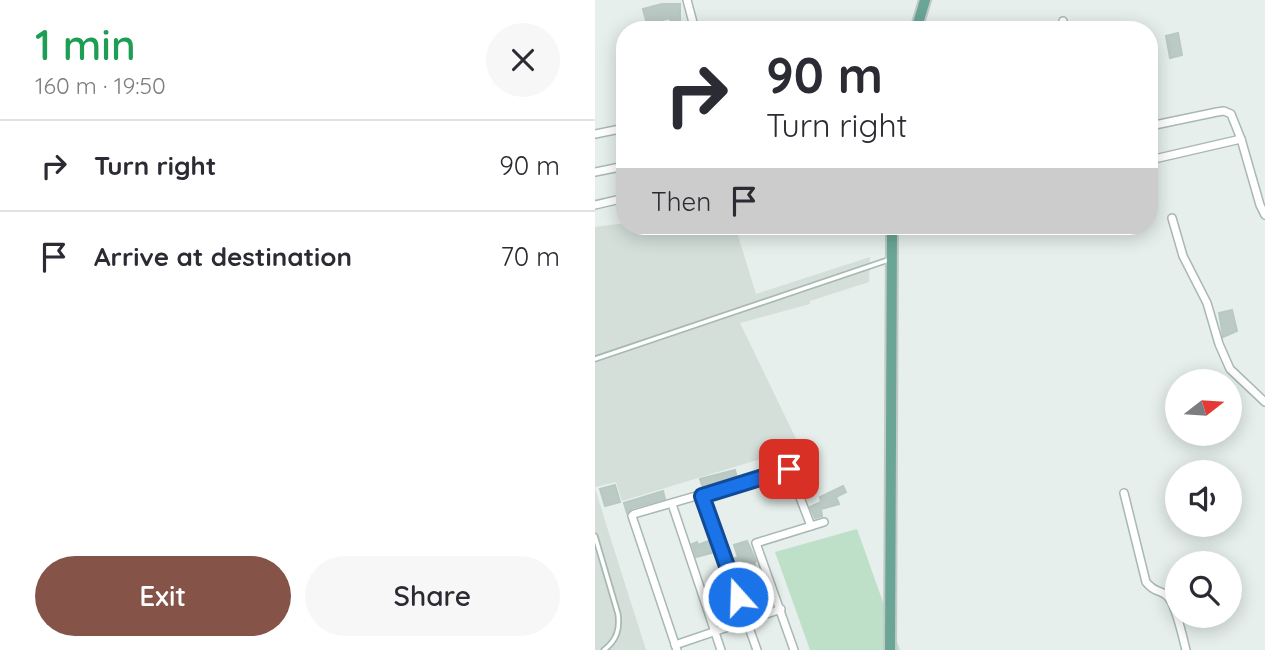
<!DOCTYPE html>
<meta charset="utf-8">
<style>
:root{--surface:#fff;--page:#f7f7f7;--text:#2b2b33;--muted:#7c7c81;--line:#e1e1e2;--accent:#855347}
body{margin:0;font-family:Quicksand,sans-serif;background:var(--page);color:var(--text);height:100vh;display:flex;flex-direction:column;font-size:26px;white-space:nowrap}
*{box-sizing:border-box;margin:0}
p{font-size:23px;color:var(--muted)}
.icon{flex:none;width:38px;height:38px;fill:none;stroke:currentColor;stroke-width:2;stroke-linecap:round;stroke-linejoin:round}
.map{position:relative;flex:1;overflow:hidden}
.details{display:flex;flex-direction:column;background:var(--surface);width:595px}
.details>*{flex:none}
.banner{position:absolute;left:21px;top:21px;width:542px;height:214px;border-radius:28px;box-shadow:0 4px 18px #0003;background:#fff;color:var(--text);overflow:hidden}
.needle{width:46px;rotate:73deg}
.tools{position:absolute;left:570px;top:369px;display:grid;gap:14px}
.tools a{display:grid;place-items:center;width:77px;height:77px;border-radius:50%;background:var(--surface);box-shadow:0 4px 18px #0003;font-size:35px}
.pin{position:absolute;display:grid;place-items:center;width:60px;height:60px;color:#fff;margin:-30px;border-radius:14px;box-shadow:0 4px 10px #0006}
.me{position:absolute;width:77px;margin:-38px;rotate:340deg;stroke-linejoin:round;filter:drop-shadow(0 0 5px #0008)}
.turn{display:flex;align-items:center;gap:24px;height:147px;padding:0 35px;font-size:32px}
.turn .icon{width:91px;height:91px;stroke-width:2.5}
.turn b{display:block;font-size:49px;line-height:60px}
.then{display:flex;align-items:center;height:66px;padding:0 35px;background:#0003;gap:14px;font-size:26px}
.round{display:grid;place-items:center;flex:none;width:74px;height:74px;border-radius:37px;background:var(--page)}
.headline{display:flex;align-items:center;justify-content:space-between;height:119px;padding:0 35px}
h1{font-size:42px;font-weight:600;line-height:52px;color:#1e9e55}
.cta{display:flex;gap:14px;margin-top:auto;padding:14px 35px}
.cta a{flex:1;height:80px;border-radius:42px;background:var(--accent);color:#fff;font-size:28px;font-weight:600;line-height:80px;text-align:center}
.cta a+a{background:var(--page);color:var(--text)}
ul{padding:0;list-style:none}
li{display:flex;align-items:center;gap:21px;height:91px;padding:0 35px;border-top:2px solid var(--line)}
li div{flex:1}
li b{display:block;font-size:26px}
li em{font-style:normal}
main{display:flex;flex:1;min-height:0}
.map>svg:first-child{display:block}
</style>
<main>
<section class="details">
<div class="headline"><div><h1>1 min</h1><p>160 m · 19:50</p></div><a class="round"><svg class="icon" aria-label="close" viewBox="0 0 24 24"><path d="M6 6l12 12M18 6L6 18"/></svg></a></div>
<ul>
<li><svg class="icon" aria-label="right" viewBox="0 0 24 24"><path d="M7 20v-9h11M14 6l5 5-5 5"/></svg><div><b>Turn right</b></div><em>90 m</em></li>
<li><svg class="icon" aria-label="arrive" viewBox="0 0 24 24"><path d="M6 21V4h12l-3 4 3 4H6"/></svg><div><b>Arrive at destination</b></div><em>70 m</em></li>
</ul>
<div class="cta"><a>Exit</a><a>Share</a></div>
</section>
<div class="map">
<svg width="670" height="650" viewBox="0 0 670 650">
<rect width="100%" height="100%" fill="#e6efeb"/>
<!-- built -->
<g fill="#d4dfda">
<polygon points="30,223 30,226 140,226 161,294 275,257 274,282 215,301 215,304 145,323 205,447 27,501 21,482 0,487 0,227"/>
<polygon points="0,488 12,527 51,650 0,650"/>
</g>
<!-- green -->
<polygon fill="#bfe0c8" points="262,529 305,650 215,650 180,552"/>
<!-- building -->
<g fill="#bbcac4" stroke="#b8c9c2" stroke-width="2">
<polygon points="67,4 85,4 85,30 77,30 75,18 52,24 48,9"/>
<polygon points="583,33 587,55 575,58 571,36"/>
<polygon points="637,310 642,331 628,337 624,313"/>
<polygon points="140,470 142,478 108,488 105,479"/>
<polygon points="20,485 25,502 10,506 5,489"/>
<polygon points="248,486 251,492 241,497 244,504 226,509 227,516 220,518 215,507 226,502 225,497"/>
<polygon points="68,491 70,499 37,508 32,513 29,503"/>
<polygon points="116,540 120,552 101,557 97,544 102,542 103,545"/>
<polygon points="152,541 161,561 159,564 166,580 167,579 169,585 154,591 145,568 140,570 136,560 143,557 139,545"/>
<polygon points="136,598 144,617 131,621 124,603"/>
</g>
<g fill="none" stroke-linecap="round" stroke-linejoin="round">
<defs>
<g id="lane">
<polyline points="0,359 293,260"/>
<path d="M0,536L23,614C25,629 22,640 9,650"/>
</g>
<g id="street">
<polyline points="92,0 100,30"/>
<polyline points="468,21 471,30"/>
<polyline points="555,126 622,112 629,111 636,114 646,139 665,205 670,215"/>
<polyline points="0,134 30,128"/>
<polyline points="555,160 646,139"/>
<polyline points="0,172 30,166"/>
<polyline points="0,205 30,198"/>
<polyline points="577,218 588,256 612,303 624,344 635,369 670,402"/>
<path d="M529,493L551,582C560,593 563,589 571,595C580,601 588,638 591,650"/>
<polyline points="107,496 162,650"/>
<polyline points="77,504 126,650"/>
<polyline points="80,645 186,609"/>
<polyline points="82,650 37,516 39,514 194,469 216,526"/>
<polyline points="199,650 161,543 229,522"/>
</g>
<g id="primary">
<polyline points="321,30 330,0"/>
<polyline points="295,650 297,226"/>
</g>
</defs>
<!-- lane casing -->
<use href="#lane" stroke="#a8b8b2" stroke-width="7"/>
<!-- street casing -->
<use href="#street" stroke="#a8b8b2" stroke-width="10"/>
<!-- primary casing -->
<use href="#primary" stroke="#c2cac8" stroke-width="14"/>
<!-- lane -->
<use href="#lane" stroke="#fff" stroke-width="3.5"/>
<!-- street -->
<use href="#street" stroke="#fff" stroke-width="7"/>
<!-- primary -->
<use href="#primary" stroke="#6aa596" stroke-width="10"/>
</g>
<g fill="none" stroke-linecap="round" stroke-linejoin="round">
<defs>
<polyline id="route" points="143,597 107,496 194,469"/>
</defs>
<!-- route casing -->
<use href="#route" stroke="#114b97" stroke-width="18"/>
<!-- route -->
<use href="#route" stroke="#1a73e8" stroke-width="12"/>
</g>
</svg>
<div class="tools">
<a><svg class="needle" viewBox="-14 -14 28 28"><path d="M0-13l5 13h-10z" fill="#e53935"/><path d="M0 13l5-13h-10z" fill="#7c7c81"/></svg></a>
<a><svg class="icon" aria-label="sound" viewBox="0 0 24 24"><path d="M4 9h4l5-4v14l-5-4H4zM17 9q2 3 0 6"/></svg></a>
<a><svg class="icon" aria-label="search" viewBox="0 0 24 24"><circle cx="10" cy="10" r="6"/><path d="M15 15l6 6"/></svg></a>
</div>
<div class="pin" style="left:194px;top:469px;background:#d93025"><svg class="icon" aria-label="arrive" viewBox="0 0 24 24"><path d="M6 21V4h12l-3 4 3 4H6"/></svg></div>
<svg class="me" style="left:143px;top:597px" viewBox="-20 -20 40 40"><circle r="17" fill="#1a73e8" stroke="#fff" stroke-width="3"/><path d="M0-11L8 9 0 5-8 9z" fill="#fff"/></svg>
<div class="banner">
<div class="turn"><svg class="icon" aria-label="right" viewBox="0 0 24 24"><path d="M7 20v-9h11M14 6l5 5-5 5"/></svg><div><b>90 m</b>Turn right</div></div>
<div class="then">Then<svg class="icon" aria-label="arrive" viewBox="0 0 24 24"><path d="M6 21V4h12l-3 4 3 4H6"/></svg></div>
</div>
</div>
</main>
